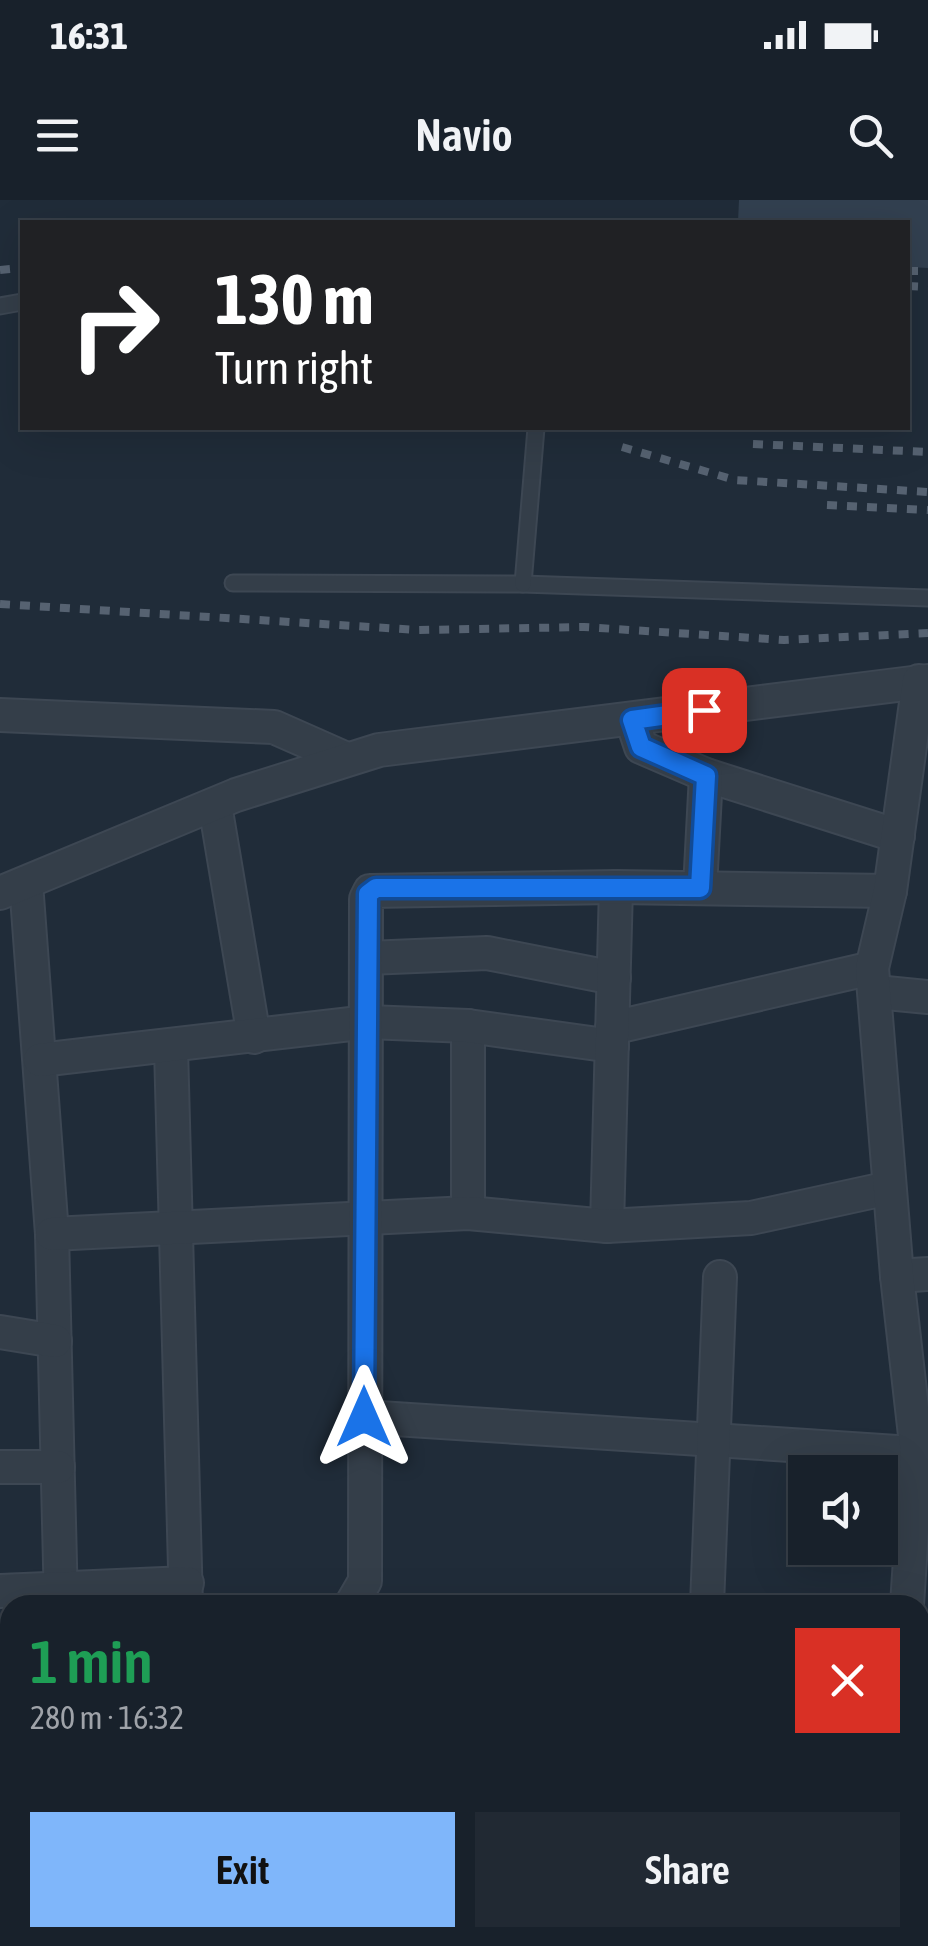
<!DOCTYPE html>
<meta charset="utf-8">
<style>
:root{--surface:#18212b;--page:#212933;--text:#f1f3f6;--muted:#9fa3a9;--line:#363e47;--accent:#7fb6fa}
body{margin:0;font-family:"Asap Condensed",sans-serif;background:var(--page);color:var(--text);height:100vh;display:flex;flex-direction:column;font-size:38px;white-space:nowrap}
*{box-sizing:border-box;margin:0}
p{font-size:32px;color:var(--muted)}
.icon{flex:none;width:55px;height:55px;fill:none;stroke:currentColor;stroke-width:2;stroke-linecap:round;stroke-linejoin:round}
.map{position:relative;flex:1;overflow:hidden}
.details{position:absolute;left:0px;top:1395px;width:930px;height:352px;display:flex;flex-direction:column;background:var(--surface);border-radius:30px 30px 0 0;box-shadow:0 10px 40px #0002,0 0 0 2px var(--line)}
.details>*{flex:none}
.guide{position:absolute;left:20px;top:20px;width:890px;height:210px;border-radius:0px;box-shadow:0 10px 40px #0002,0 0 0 2px var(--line);background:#202124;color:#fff;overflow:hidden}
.tools{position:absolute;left:788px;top:1255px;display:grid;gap:20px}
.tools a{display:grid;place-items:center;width:110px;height:110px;border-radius:0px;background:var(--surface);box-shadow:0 10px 40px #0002,0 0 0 2px var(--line);font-size:50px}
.pin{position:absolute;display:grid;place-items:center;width:85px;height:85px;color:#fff;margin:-42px;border-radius:20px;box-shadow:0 5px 15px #0006}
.me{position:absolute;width:110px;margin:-55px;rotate:0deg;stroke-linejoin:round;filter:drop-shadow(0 0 8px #0008)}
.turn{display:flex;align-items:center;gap:35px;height:210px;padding:0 30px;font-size:45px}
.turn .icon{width:130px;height:130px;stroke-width:2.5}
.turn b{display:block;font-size:70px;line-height:85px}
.round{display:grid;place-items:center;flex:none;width:105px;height:105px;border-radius:0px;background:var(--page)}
.head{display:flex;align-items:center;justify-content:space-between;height:170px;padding:0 30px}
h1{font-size:60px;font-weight:600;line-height:75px;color:#1e9e55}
.primary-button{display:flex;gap:20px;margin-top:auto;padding:20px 30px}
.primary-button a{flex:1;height:115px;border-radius:0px;background:var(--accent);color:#111;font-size:40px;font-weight:600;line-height:115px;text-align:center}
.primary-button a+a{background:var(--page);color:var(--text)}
.status{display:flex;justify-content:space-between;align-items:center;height:70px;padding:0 50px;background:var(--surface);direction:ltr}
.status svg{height:28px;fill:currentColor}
header{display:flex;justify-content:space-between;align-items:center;height:130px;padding:0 30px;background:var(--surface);font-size:45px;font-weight:600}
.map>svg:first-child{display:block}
</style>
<div class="status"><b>16:31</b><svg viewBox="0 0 49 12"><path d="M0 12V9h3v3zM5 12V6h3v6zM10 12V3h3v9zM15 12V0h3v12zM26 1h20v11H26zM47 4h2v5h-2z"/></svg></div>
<header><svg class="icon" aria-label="menu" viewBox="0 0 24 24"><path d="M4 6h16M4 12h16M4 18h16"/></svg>Navio<svg class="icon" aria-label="search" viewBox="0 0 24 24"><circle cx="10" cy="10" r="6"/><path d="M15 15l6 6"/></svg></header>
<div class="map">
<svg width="928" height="1746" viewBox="0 0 928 1746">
<rect width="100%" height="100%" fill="#202c39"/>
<!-- building -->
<g fill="#324050">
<polygon points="739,0 928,0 928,68 908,67 908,22 738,22"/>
<polygon points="851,1261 928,1268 896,1339 880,1337 880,1272 850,1272"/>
</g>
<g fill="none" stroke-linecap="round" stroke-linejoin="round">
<defs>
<g id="lane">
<polyline points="0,106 22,102"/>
<polyline points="233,383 523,384 928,398"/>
<polyline points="523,384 536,228"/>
</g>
<g id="street">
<polyline points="0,515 274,527 344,558"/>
<polyline points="632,520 641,547 706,575 898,636"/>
<polyline points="215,605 254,837"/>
<polyline points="26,683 52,1034 61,1405"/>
<polyline points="700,688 706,575"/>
<polyline points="0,693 236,595 379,550 928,481"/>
<polyline points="368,758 487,753 614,778"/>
<polyline points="876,792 928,797"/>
<polyline points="468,826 468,1013"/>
<polyline points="612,828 872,768"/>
<polyline points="171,848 186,1405"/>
<polyline points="40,860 368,822 468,826 612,846"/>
<polyline points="607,1026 616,687"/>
<polyline points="52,1034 468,1013 607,1026 751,1018 889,988"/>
<polyline points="897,1076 928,1074"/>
<polyline points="0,1132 55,1141"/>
<polyline points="364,1217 928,1254"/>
<polyline points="0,1267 58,1267"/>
<polyline points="0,1391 187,1383"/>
<polyline points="351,1405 365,1381 366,699 370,691 616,687 890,691"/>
<polyline points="707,1405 720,1077"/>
<polyline points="907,1405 917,1253 897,1076 872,768 890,691 919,481"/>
<polyline points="0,1453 10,1453"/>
<polyline points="920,1502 928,1502"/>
<polyline points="0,1518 10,1517"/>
<polyline points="0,1584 10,1584"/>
<polyline points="920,1695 928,1695"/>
<polyline points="0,1711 10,1713"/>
<polyline points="353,1738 357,1746"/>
<polyline points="813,1738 868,1746"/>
<polyline points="64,1746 65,1738"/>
<polyline points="438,1746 441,1738"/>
</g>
</defs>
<!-- lane casing -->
<use href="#lane" stroke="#3d4753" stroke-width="19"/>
<!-- street casing -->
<use href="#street" stroke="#3d4753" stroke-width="36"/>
<!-- lane -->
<use href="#lane" stroke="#343e49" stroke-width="15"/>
<!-- street -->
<use href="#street" stroke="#343e49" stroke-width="32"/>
<!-- rail -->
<g stroke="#566271" stroke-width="8" stroke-dasharray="10 10" stroke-linecap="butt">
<polyline points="0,70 22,68"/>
<polyline points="908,71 928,71"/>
<polyline points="908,86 928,87"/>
<polyline points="753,244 928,252"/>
<polyline points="622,247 735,280 928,292"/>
<polyline points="827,305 928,310"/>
<polyline points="0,404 419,430 584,427 784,440 928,433"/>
</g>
</g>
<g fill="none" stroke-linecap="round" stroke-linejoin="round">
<defs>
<polyline id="route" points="364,1217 368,694 376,688 700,688 706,576 641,547 632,520 704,510"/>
</defs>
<!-- route casing -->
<use href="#route" stroke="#114b97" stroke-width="25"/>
<!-- route -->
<use href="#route" stroke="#1a73e8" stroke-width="18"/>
</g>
</svg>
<div class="tools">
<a><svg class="icon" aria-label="sound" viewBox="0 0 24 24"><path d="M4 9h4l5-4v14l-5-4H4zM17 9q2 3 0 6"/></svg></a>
</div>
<div class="pin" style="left:704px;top:510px;background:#d93025"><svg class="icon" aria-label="arrive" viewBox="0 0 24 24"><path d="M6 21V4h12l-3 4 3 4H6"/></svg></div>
<svg class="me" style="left:364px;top:1217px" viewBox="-20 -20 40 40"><path d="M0-17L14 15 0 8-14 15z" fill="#1a73e8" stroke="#fff" stroke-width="4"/></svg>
<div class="guide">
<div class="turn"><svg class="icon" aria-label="right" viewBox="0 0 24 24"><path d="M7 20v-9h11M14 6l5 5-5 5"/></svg><div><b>130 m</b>Turn right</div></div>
</div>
<section class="details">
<div class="head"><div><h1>1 min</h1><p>280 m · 16:32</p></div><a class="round" style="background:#d93025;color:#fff"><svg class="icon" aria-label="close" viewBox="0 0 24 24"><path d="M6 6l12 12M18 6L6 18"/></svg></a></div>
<div class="primary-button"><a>Exit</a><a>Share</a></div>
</section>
</div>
